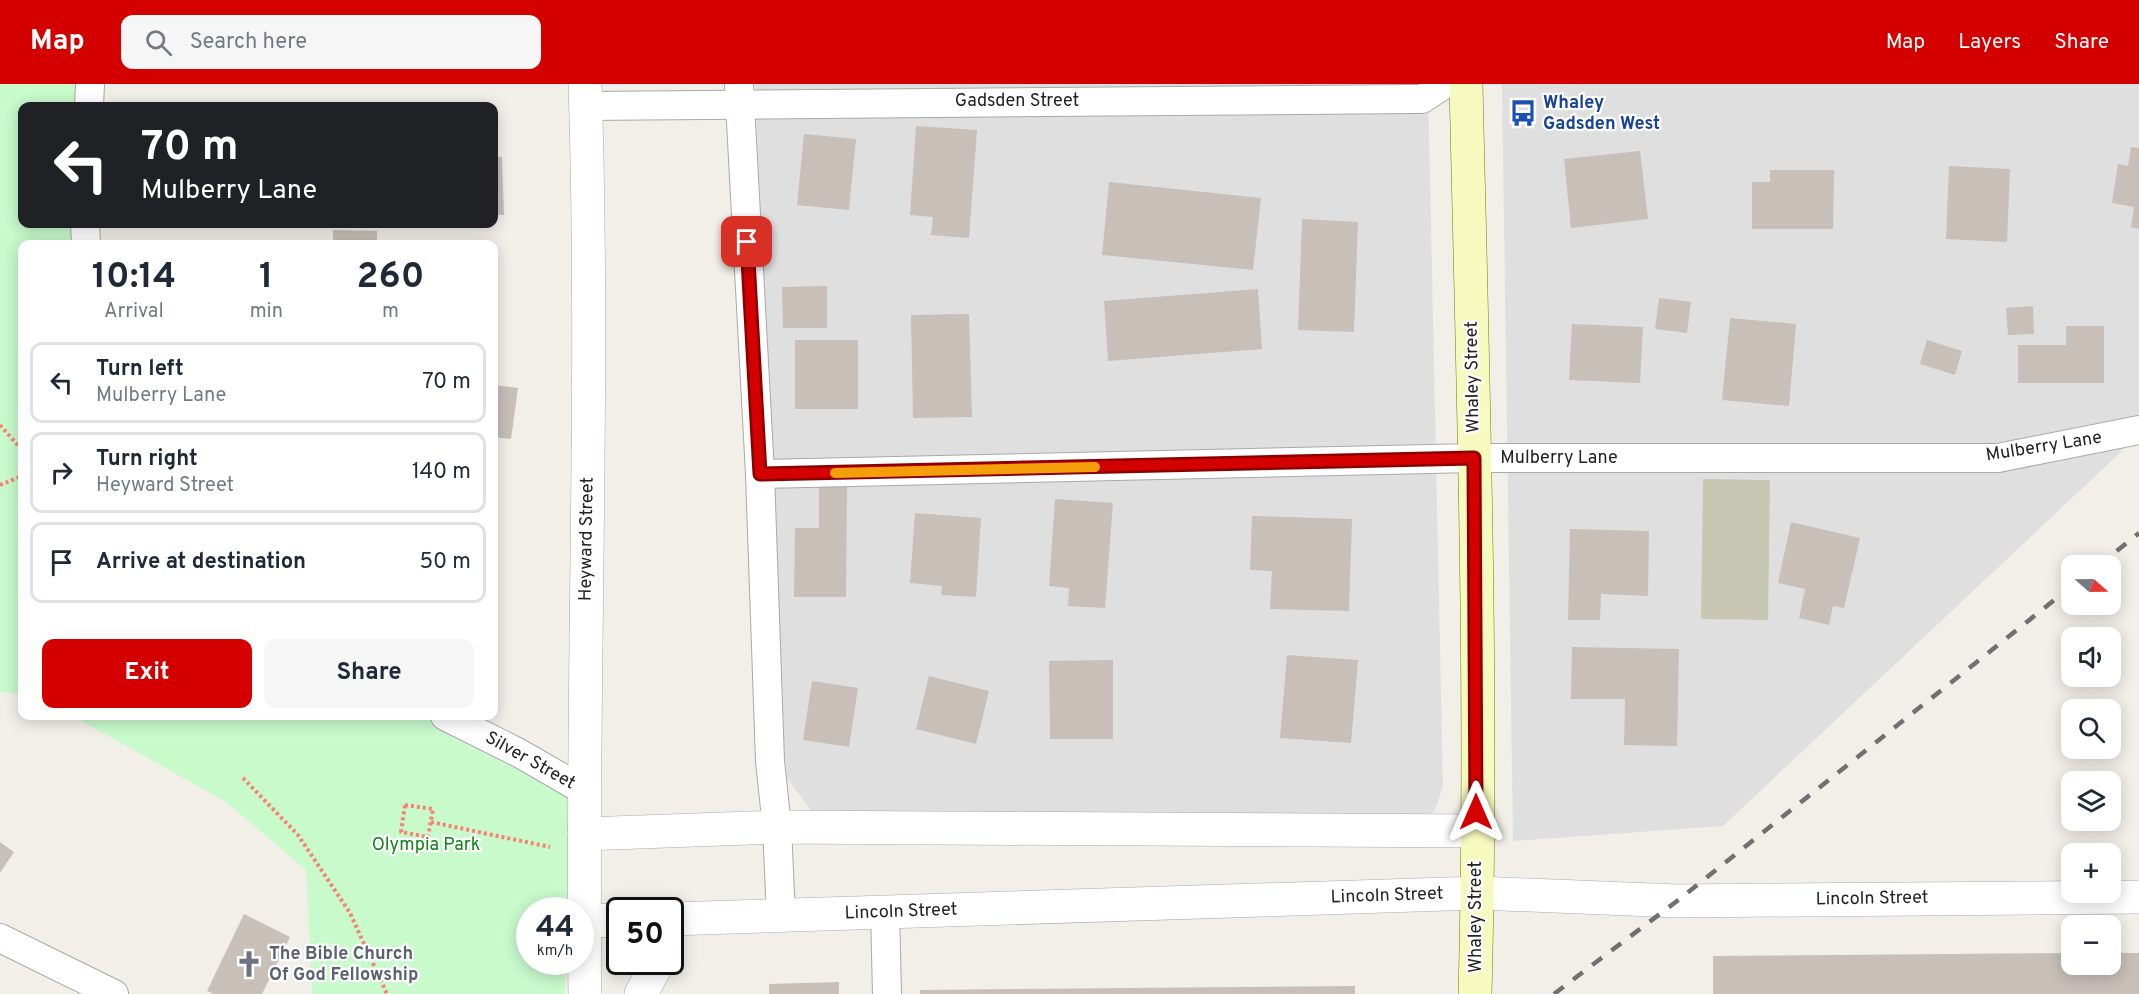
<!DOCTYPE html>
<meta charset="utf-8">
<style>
:root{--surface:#fff;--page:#f6f6f7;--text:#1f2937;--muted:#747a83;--line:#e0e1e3;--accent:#d40000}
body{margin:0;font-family:Overpass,sans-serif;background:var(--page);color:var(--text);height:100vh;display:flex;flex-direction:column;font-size:22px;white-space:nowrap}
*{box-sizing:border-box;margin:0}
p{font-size:20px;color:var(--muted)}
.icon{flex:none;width:33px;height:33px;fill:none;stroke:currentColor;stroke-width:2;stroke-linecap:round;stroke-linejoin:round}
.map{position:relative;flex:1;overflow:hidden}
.panel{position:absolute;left:18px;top:156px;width:480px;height:480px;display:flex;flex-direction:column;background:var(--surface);border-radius:12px;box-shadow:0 3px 15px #0003}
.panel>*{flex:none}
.top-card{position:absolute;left:18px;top:18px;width:480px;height:126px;border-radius:12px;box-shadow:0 3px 15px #0003;background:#202124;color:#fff;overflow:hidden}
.needle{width:39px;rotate:110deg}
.controls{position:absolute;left:2061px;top:471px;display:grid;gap:12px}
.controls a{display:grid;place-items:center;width:60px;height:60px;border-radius:12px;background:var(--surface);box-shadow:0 3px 15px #0003;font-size:30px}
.speed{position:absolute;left:516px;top:813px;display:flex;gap:12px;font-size:30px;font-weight:700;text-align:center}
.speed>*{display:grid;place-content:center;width:78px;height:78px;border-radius:50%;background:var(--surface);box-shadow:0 3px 15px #0003;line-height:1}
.speed small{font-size:15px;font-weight:400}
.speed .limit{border:3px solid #111;border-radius:9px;background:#fff;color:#111}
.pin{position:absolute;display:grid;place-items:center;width:51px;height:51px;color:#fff;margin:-26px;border-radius:12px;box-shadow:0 3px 9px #0006}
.me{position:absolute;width:66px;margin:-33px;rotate:0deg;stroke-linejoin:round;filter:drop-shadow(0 0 4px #0008)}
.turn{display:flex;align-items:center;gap:21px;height:126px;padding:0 24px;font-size:27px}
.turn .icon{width:78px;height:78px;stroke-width:2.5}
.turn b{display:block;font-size:42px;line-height:51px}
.eta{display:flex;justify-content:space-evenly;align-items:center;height:102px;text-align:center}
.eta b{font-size:36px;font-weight:700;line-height:42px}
.cta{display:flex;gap:12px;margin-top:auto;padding:12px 24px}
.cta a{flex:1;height:69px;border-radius:12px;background:var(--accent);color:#fff;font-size:24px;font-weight:700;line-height:69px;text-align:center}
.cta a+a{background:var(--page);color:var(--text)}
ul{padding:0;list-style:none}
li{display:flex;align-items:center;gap:18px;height:81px;margin:0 12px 9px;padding:0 12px;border:3px solid var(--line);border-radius:12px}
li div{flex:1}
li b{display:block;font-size:22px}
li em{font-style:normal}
header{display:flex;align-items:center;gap:36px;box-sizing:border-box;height:84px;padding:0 30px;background:var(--accent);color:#fff}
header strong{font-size:28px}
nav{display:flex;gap:33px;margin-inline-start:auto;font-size:21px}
.search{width:420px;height:54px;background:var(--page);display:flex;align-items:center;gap:15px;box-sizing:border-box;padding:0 21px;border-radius:12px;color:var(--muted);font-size:22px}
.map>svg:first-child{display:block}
</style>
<header>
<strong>Map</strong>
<div class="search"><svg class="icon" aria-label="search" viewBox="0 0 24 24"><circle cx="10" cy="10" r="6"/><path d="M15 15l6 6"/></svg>Search here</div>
<nav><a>Map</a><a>Layers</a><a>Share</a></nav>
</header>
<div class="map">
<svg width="2139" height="910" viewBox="0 0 2139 910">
<rect width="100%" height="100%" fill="#f2efe9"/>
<!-- residential -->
<g fill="#e0dfdf">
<polygon points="755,0 1428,0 1443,703 1434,728 1410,736 813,729 783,689"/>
<polygon points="1502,0 2139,0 2139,351 1723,742 1513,757"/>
</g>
<!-- construction -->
<polygon fill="#c7c7b4" points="1703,395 1770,396 1768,536 1701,535"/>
<!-- park -->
<g fill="#c8facc">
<polygon points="0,0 90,0 89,22 22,22 22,140 88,140 89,160 22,160 22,610 0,608"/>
<polygon points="73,632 444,632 583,706 565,826 530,826 530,878 565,878 565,910 312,910 306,786 226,718"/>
</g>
<!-- building -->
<g fill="#c7bfb8">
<polygon points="916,42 977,46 969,154 931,151 933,133 910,131"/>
<polygon points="804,50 856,55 849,126 797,121"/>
<polygon points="2131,63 2139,64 2139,145 2131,143 2134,123 2112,119 2118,80 2128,82"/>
<polygon points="1640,67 1648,135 1571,144 1564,75"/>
<polygon points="494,73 502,73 504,131 494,131"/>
<polygon points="1949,82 2010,85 2007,158 1946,155"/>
<polygon points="1770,86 1834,86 1833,145 1752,145 1752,98 1770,98"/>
<polygon points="1109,98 1261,114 1253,186 1102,171"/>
<polygon points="1302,135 1358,138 1354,248 1298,246"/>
<polygon points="333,146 377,147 377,160 333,160"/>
<polygon points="827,202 827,244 783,244 782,203"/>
<polygon points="1258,205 1262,265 1108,277 1104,217"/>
<polygon points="1659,214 1691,218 1687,249 1655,245"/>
<polygon points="2033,222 2034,250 2008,251 2006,224"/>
<polygon points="969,230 972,333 913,334 911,231"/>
<polygon points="1730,234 1796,240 1789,322 1722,316"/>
<polygon points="1572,240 1643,243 1640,299 1569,296"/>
<polygon points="2066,242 2104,242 2104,299 2018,299 2018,261 2066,261"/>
<rect x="795" y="256" width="63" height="69"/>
<polygon points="1927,256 1962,267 1955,291 1920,280"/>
<polygon points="494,301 518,304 511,355 494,353"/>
<polygon points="819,403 847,403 846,513 794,513 795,444 819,444"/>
<polygon points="1055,415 1113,419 1105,524 1068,522 1069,504 1049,502"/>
<polygon points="915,429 981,434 976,513 941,511 942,502 910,499"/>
<polygon points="1252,432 1352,435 1349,527 1270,525 1272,487 1250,486"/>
<polygon points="1791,438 1860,454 1844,524 1833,522 1829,541 1799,534 1805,505 1778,499"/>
<polygon points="1570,445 1649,447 1648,512 1601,510 1600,536 1568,536"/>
<polygon points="1572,563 1679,565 1677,662 1624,661 1625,615 1571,615"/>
<polygon points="1287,571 1358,576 1351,659 1280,654"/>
<polygon points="1113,576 1113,655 1050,655 1049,577"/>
<polygon points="929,592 989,607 976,660 916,645"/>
<polygon points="812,597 858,604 849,663 803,656"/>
<polygon points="0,758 14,768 0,789"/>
<polygon points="244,830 290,853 262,910 214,910 207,907"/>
<polygon points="2072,869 2072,880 2110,880 2110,869 2139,869 2139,910 1713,910 1713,872"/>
<polygon points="839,898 839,910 769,910 769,900"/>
<polygon points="1355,902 1355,910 920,910 920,906"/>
</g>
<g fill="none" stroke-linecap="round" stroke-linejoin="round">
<defs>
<g id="minor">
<polyline points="739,1 760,390 770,677 777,743 781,832"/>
<polyline points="89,22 90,0"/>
<polyline points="586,22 1416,15 1422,15 1445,0"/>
<polyline points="85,140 86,160"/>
<polyline points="760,390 1475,374 1998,374 2139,346"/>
<polyline points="445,632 519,669 583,706"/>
<polyline points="885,828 887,910"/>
<polyline points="0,854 114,910"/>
</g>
<g id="tertiary">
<path d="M585,0C595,303 581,607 585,910"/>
<polyline points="584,750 777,743 1476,747"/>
<polyline points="670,835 1478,809 1677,817 2139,813"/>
<polyline points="584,837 620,836"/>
<polyline points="641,910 658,878"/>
</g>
<path id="secondary" d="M1466,0C1473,303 1483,607 1475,910"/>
</defs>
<!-- minor casing -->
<use href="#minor" stroke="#a9a9a9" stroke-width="30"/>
<!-- tertiary casing -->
<use href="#tertiary" stroke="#a9a9a9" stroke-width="34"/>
<!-- secondary casing -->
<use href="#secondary" stroke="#707d05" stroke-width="34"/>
<!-- path -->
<g stroke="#fa8072" stroke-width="4" stroke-dasharray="3 3" stroke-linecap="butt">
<polyline points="0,341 22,366"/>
<polyline points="0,401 22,392"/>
<polyline points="243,694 298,751 350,829 387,910"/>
<polygon points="405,721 433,725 428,753 401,748"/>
<polyline points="431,738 550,763"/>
</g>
<!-- minor -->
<use href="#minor" stroke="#fff" stroke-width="28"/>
<!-- tertiary -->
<use href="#tertiary" stroke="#fff" stroke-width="33"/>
<!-- secondary -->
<use href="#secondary" stroke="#f7fabf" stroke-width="33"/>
<!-- rail -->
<g stroke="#707070" stroke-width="4.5" stroke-dasharray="12 12" stroke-linecap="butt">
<polyline points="2098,482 2139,449"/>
<polyline points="1554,910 1677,817 2072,502"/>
</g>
</g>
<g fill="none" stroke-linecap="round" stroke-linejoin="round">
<defs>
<polyline id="route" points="747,158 760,390 1474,374 1476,728"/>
</defs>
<!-- route casing -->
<use href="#route" stroke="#8a0000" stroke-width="15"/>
<!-- route -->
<use href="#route" stroke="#d40000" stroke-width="10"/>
<!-- slow -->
<polyline stroke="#f59e0b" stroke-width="10" points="835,389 1095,383"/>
</g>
<!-- icons -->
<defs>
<symbol id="bus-bare" viewBox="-9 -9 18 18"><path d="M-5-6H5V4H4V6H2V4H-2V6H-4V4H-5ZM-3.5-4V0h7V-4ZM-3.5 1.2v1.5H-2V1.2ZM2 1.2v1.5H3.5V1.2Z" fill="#1a4fb4" stroke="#fff" stroke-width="2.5" paint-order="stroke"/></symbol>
<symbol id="church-bare" viewBox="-9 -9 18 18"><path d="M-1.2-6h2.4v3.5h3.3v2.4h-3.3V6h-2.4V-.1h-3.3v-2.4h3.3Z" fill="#6b7280" stroke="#fff" stroke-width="2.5" paint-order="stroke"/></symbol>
</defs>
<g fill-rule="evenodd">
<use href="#bus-bare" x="1504" y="10" width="38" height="38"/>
<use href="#church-bare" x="230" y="861" width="38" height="38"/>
</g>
<g text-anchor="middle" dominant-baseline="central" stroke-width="4.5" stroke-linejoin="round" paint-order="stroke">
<!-- street labels -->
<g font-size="18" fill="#222" stroke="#fff">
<text x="1017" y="17">Gadsden Street</text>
<text transform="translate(1473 293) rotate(-91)">Whaley Street</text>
<text transform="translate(2044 363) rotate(-9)">Mulberry Lane</text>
<text x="1559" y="374">Mulberry Lane</text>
<text transform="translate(587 455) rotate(-89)">Heyward Street</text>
<text transform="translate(530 677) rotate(29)">Silver Street</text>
<text transform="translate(1387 812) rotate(-2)">Lincoln Street</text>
<text transform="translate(1872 815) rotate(-1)">Lincoln Street</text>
<text transform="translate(901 828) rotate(-2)">Lincoln Street</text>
<text transform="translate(1476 833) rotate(-90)">Whaley Street</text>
</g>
<!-- transit labels -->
<g font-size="18" font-weight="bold" fill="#164399" stroke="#fff" text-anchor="start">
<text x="1543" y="19">Whaley<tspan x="1543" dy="21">Gadsden West</tspan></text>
</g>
<!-- park labels -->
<g font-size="18" fill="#0c8416" stroke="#fff">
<text x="426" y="761">Olympia Park</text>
</g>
<!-- worship labels -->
<g font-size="18" font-weight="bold" fill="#5b616d" stroke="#fff" text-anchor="start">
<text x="269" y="870">The Bible Church<tspan x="269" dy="21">Of God Fellowship</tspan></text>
</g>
</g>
</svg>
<div class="controls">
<a><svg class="needle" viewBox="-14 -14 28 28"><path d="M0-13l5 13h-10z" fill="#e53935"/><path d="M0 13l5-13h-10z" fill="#747a83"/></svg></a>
<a><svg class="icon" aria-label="sound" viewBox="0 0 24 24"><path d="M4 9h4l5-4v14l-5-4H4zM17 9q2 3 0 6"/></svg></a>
<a><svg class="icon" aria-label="search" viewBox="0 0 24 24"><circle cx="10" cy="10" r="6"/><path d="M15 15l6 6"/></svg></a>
<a><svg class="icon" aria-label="layers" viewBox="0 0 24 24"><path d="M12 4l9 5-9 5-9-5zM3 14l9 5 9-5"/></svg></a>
<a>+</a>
<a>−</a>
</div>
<div class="speed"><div>44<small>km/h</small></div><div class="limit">50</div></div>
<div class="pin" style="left:747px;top:158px;background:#d93025"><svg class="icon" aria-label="arrive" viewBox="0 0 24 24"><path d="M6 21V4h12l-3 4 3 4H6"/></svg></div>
<svg class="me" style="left:1476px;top:728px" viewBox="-20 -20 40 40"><path d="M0-17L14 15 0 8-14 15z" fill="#d40000" stroke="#fff" stroke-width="4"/></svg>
<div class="top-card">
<div class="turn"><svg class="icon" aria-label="left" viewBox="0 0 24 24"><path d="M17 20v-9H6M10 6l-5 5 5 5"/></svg><div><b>70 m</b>Mulberry Lane</div></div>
</div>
<section class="panel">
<div class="eta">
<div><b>10:14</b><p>Arrival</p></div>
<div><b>1</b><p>min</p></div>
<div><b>260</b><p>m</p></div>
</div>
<ul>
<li><svg class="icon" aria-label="left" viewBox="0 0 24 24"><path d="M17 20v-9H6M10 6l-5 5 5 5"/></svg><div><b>Turn left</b><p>Mulberry Lane</p></div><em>70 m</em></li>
<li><svg class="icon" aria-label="right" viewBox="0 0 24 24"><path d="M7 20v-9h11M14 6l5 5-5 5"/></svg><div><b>Turn right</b><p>Heyward Street</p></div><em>140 m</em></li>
<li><svg class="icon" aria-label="arrive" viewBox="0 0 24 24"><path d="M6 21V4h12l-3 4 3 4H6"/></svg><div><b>Arrive at destination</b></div><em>50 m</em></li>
</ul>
<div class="cta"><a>Exit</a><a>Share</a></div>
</section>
</div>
